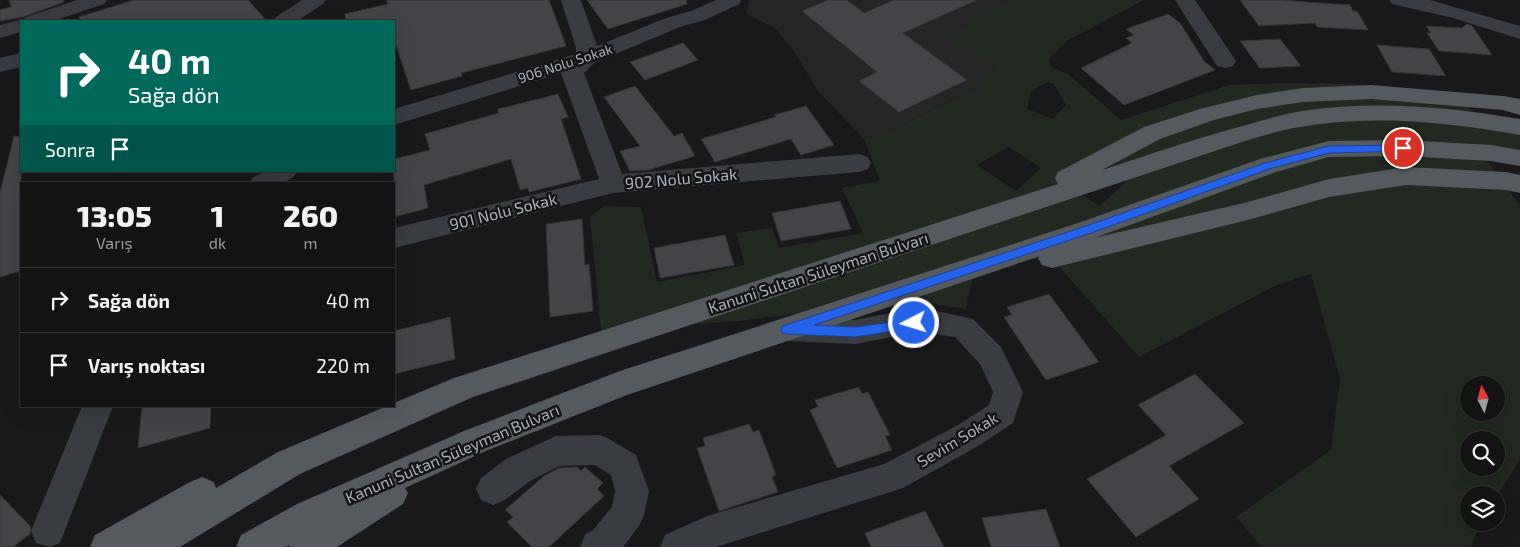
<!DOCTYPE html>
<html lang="tr">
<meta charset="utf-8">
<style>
:root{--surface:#131314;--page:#1c1c1d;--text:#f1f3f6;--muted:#9d9ea0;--line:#323234}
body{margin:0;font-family:"Exo 2",sans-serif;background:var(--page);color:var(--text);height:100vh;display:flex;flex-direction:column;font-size:19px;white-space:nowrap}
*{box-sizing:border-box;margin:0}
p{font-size:16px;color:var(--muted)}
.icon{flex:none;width:28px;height:28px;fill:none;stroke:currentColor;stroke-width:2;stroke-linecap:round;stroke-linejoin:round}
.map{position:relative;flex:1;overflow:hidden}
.drawer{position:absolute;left:20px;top:182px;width:375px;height:225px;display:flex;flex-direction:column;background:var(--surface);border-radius:0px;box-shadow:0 5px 20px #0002,0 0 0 1px var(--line)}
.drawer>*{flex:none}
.hud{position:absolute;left:20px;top:20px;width:375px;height:152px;border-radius:0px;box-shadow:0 5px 20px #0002,0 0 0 1px var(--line);background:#00695c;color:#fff;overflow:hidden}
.needle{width:32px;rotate:354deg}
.controls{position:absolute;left:1460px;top:376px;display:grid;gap:10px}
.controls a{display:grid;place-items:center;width:45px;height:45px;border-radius:50%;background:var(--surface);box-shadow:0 5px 20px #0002,0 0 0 1px var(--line);font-size:25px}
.pin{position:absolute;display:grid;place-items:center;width:42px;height:42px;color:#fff;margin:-21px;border:2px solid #fff;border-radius:50%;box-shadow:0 1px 5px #0007}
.me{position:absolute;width:55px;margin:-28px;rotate:265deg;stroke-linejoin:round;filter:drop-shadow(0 0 4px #0008)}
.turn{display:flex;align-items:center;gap:18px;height:105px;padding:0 25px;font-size:22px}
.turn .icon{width:65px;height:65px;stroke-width:2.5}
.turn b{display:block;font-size:35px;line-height:42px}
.then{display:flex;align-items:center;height:48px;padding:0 25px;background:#0003;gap:10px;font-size:19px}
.eta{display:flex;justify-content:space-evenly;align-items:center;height:85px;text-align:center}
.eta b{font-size:30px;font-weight:800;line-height:35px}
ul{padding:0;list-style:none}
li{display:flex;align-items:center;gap:15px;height:65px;padding:0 25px;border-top:1px solid var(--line)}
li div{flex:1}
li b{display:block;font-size:19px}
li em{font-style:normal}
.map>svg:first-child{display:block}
</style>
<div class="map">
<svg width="1520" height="547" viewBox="0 0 1520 547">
<rect width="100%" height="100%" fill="#19191b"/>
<!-- built -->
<polygon fill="#252528" points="749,0 1078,0 995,66 977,87 900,126 864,139 818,91 795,53 775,28 746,14"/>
<!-- green -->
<path fill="#212920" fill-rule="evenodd" d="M1013,0H1144L1067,41L1049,59L1051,67L1068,74L1121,120L1229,85L1277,83L1354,84L1448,97L1520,136V153L1476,147L1520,205V460L1496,497V495H1469V522L1480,523L1471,547H1262L1236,517L1331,450L1340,379L1311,274L1277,285L1139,357L1049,255L973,276L966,309L901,300L739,321L601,330L590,217L604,206L641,207L657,282L745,265L736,233L772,228L779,248L863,233L842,188L880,181L864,139L900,126L977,87L995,66L947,37L975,23L969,18ZM1048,82L1054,84L1066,105L1053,119L1027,109L1031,91ZM1009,147L1041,168L1016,191L977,165ZM1095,157L1131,177L1100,206L1061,182ZM1469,385H1496V412H1469ZM1469,440H1496V468H1469Z"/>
<!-- building -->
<g fill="#434448" stroke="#333437">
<polygon points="9,0 63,0 64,2 23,17 0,21 0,10 11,7"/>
<polygon points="134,0 248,0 267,21 80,21 79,17"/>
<polygon points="386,0 549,0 566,46 461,73 462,76 411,90 394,39 394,21 346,21 345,14 388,4"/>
<polygon points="587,0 686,0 687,4 608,29"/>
<polygon points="828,0 847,0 864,13 894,0 977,0 903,33 967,80 899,112 859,81 877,72 802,11"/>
<polygon points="1240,0 1278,0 1350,5 1353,11 1357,11 1368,30 1317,27 1315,23 1259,26"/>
<polygon points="1168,14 1180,23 1204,61 1215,70 1124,105 1081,68 1132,43 1126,38 1134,35 1126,29"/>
<polygon points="1467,24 1472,26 1492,55 1439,51 1427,33 1431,33 1426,26 1462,28"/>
<polygon points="1280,39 1301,66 1260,68 1240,41"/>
<polygon points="683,43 698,60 645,80 630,62"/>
<polygon points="1377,45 1429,49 1446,76 1392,72"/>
<polygon points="635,86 674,136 682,133 695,156 648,170 630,171 620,151 640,146 604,97"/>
<polygon points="558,94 568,117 561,119 581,179 529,192 528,188 520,190 511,159 424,185 428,208 394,217 394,159 430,150 425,134 499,113 498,109"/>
<polygon points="806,106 834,145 801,155 791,139 715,162 701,139 776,117 774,115"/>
<polygon points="14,136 21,137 21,271 0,277 0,193"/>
<polygon points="840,201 851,229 781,241 772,213"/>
<polygon points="582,219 585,265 589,264 593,311 550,317 546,224"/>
<polygon points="725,235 734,265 660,278 654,248"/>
<polygon points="1049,294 1099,362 1046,380 1004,317 1012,315 1007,307"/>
<polygon points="450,317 455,359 394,374 394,331"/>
<polygon points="1195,374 1244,423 1169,466 1199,499 1136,537 1087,479 1166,435 1138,405"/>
<polygon points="859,387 862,394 868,392 890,435 885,436 892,450 837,468 810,410 818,407 815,400"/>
<polygon points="142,406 211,406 210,428 138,448"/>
<polygon points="749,424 753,432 759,430 776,475 772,477 778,492 719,511 697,448 705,446 703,438"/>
<polygon points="577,467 581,471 585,467 603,483 597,489 604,496 549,547 532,547 507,522 513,517 505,510 544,476 559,468"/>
<polygon points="0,495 31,527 30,534 13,547 0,547"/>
<polygon points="1046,509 1060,547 991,547 982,518"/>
<polygon points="925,511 944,547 871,547 865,533"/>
</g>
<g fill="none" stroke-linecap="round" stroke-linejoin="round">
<!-- minor -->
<g fill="#393c40" fill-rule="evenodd">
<polygon points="77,0 107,0 104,4 53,21 21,21 21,32 0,38 0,25 24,19 26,17"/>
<polygon points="302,0 326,0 323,4 297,21 273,21 276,17"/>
<polygon points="561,0 581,0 597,46 666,18 691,11 716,0 742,0 739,4 705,20 680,27 594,63 584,73 622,174 859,154 868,157 871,163 868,169 859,172 613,193 394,248 394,228 599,179 561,73 394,125 394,109 576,54 576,48"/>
<polygon points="1175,0 1195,0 1236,61 1233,66 1225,68 1217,66"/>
<polygon points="1389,0 1430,0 1520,26 1520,39 1453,18 1392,4"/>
<polygon points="21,53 21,67 0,72 0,58"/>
<path d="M265,171H298C288,188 266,184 249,184L252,178Z"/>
<polygon points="932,310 973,319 1001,347 1023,392 1013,423 980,445 903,488 716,547 660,547 665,535 707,516 884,464 958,425 989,405 993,392 980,364 955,337 932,334 896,336 855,344 787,341 777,337 773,329 777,321 787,317 855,320 896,312"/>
<polygon points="82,406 113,406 60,543 50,547 36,543 31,531"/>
<polygon points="600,435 611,440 636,455 649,491 644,515 639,526 623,547 580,547 585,535 593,530 612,507 615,491 611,475 595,465 559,466 530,481 505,500 493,505 481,500 476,489 481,478 506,459 545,441 556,436"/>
</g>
<!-- major -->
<g fill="#555a5f" fill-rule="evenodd">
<path d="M1371,85L1503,96L1520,99V115L1503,110L1371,99L1303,102L1257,109L1214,120L1160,139L1102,170C1151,154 1200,137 1250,124C1267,119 1284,114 1302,111C1375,100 1448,107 1520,119V135C1448,122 1373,114 1300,127C1281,130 1263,136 1245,141L473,397L300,474L180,547H90L95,535L190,482L202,477L214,482L216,488L278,452L387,406H394V403L454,378L1058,184L1055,178L1058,172L1144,127L1200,109L1257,95L1303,88Z"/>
<polygon points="1403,140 1491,145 1520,150 1520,166 1491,161 1403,156 1329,157 1276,172 1094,238 1248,202 1329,179 1406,167 1506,172 1520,175 1520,193 1506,190 1406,185 1329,197 1248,220 1052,268 1042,265 1038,258 1040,256 627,395 486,451 405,488 408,493 403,504 337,547 289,547 290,545 286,547 236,547 241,535 297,504 464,431 620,371 1078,223 1260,159 1329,141"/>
</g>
</g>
<!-- route -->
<polygon fill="#2563eb" stroke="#184099" points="1403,145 1407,146 1407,151 1329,153 1272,168 1091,233 814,325 855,327 914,319 918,320 920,323 918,327 914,328 855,337 787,334 783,333 781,329 783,326 1083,227 1265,163 1329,146"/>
<g text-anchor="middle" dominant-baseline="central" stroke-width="5" stroke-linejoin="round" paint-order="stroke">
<!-- far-street labels -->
<g font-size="14" fill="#abb4bb" stroke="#141416">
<text transform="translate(565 63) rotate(-18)">906 Nolu Sokak</text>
</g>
<!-- street labels -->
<g font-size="16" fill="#abb4bb" stroke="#141416">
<text transform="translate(681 178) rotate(-5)">902 Nolu Sokak</text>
<text transform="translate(503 211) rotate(-14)">901 Nolu Sokak</text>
<text transform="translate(818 272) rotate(-18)">Kanuni Sultan Süleyman Bulvarı</text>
<text transform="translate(957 439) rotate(-31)">Sevim Sokak</text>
<text transform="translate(452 453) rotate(-23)">Kanuni Sultan Süleyman Bulvarı</text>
</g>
</g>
</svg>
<div class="controls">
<a><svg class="needle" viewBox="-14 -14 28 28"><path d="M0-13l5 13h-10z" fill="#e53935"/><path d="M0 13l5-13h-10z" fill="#9d9ea0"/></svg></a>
<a><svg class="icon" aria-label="search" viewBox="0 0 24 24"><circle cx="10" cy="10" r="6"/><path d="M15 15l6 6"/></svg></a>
<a><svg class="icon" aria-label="layers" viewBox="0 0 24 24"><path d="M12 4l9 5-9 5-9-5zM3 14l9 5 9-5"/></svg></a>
</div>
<div class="pin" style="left:1403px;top:148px;background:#d93025"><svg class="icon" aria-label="arrive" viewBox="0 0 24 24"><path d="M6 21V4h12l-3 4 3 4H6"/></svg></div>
<svg class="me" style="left:914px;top:323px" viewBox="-20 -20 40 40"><circle r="17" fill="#2563eb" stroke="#fff" stroke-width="3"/><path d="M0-11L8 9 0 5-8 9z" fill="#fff"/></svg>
<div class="hud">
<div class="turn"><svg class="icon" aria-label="right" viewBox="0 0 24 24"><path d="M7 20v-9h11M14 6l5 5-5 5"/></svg><div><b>40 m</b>Sağa dön</div></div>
<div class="then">Sonra<svg class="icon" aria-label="arrive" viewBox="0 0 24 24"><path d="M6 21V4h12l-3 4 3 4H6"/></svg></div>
</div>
<section class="drawer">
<div class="eta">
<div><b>13:05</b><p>Varış</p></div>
<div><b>1</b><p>dk</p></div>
<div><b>260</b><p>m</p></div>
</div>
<ul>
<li><svg class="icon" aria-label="right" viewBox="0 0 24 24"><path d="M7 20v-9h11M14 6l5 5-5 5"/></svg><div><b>Sağa dön</b></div><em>40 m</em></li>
<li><svg class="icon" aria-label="arrive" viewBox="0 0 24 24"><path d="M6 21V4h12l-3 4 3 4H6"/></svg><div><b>Varış noktası</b></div><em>220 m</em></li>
</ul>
</section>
</div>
